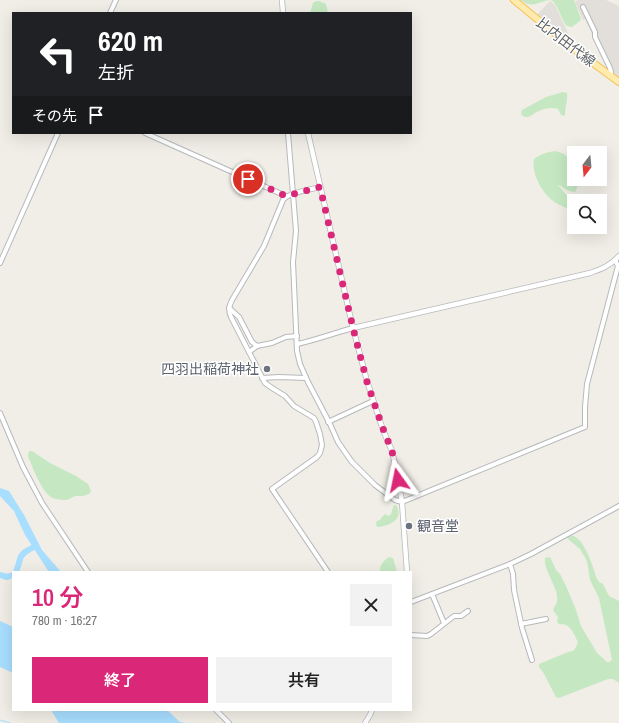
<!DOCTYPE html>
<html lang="ja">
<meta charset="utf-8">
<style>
:root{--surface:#fff;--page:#f2f2f2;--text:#222;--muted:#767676;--accent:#db2777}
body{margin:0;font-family:"Archivo Narrow","Noto Sans JP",sans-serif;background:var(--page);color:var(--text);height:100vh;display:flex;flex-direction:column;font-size:15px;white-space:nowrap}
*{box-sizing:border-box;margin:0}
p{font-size:13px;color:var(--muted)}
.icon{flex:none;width:22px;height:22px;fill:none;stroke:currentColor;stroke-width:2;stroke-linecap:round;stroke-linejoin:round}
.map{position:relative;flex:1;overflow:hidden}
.panel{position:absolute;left:12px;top:571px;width:400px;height:140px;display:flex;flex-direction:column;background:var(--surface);border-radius:0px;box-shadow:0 4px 16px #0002}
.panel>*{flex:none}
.guide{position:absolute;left:12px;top:12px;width:400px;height:122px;border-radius:0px;box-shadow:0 4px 16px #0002;background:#202124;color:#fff;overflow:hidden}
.needle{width:26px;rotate:196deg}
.fabs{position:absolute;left:567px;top:146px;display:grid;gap:8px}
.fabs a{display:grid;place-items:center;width:40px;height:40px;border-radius:0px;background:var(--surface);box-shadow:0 4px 16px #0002;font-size:20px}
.pin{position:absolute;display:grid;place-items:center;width:34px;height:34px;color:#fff;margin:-17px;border:2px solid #fff;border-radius:50%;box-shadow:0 1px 4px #0007}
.me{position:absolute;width:44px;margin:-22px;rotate:348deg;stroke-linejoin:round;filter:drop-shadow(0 0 3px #0008)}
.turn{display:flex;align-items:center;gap:14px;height:84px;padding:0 20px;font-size:18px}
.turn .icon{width:52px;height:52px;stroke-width:2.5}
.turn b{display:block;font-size:28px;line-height:34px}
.then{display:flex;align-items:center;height:38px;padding:0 20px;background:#0003;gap:8px;font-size:15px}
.round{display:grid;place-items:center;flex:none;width:42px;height:42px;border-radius:0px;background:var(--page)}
.headline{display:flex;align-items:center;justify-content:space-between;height:68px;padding:0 20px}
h1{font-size:24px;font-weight:600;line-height:30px;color:var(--accent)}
.button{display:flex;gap:8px;margin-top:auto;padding:8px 20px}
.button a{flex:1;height:46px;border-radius:0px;background:var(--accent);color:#fff;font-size:16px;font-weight:600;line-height:46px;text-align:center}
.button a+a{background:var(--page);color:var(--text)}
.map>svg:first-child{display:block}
</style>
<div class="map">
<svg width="619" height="723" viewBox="0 0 619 723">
<rect width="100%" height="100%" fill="#f0eee6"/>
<!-- industrial -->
<g fill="#e2dfda">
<polygon points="578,0 606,0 619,6 619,78 609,71 585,19 583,20 575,2"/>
<polygon points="550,1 555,5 572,42 537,15"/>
</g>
<!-- green -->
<g fill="#c5e8c2">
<path d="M521,0H574L581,19L580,21L572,27L567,26C561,20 558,3 551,0C539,0 534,10 521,0Z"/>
<polygon points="316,1 319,1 326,4 328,13 310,13 313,3"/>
<path d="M563,92L567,93C568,97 565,109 565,115L564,116L561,115L558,109C552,107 545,108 539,111C535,112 531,117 527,117C523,117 523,116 521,114L522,110L546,97Z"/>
<path d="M555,151C559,152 564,153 567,157C570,162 574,173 574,179H576C578,184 578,188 575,192C568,192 564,188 559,185H558L574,204V211C568,209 562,206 556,203C543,195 531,174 534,159C541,154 547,152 555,151Z"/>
<path d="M29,451H32L50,463L76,476L88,484L91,491L89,494L83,496H75L67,500C62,500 56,500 51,497C42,492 32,466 28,456Z"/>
<path d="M394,505H396C402,515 397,521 387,525C383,526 381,527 377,527L376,524L377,521L380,520L382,517L385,514L389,516L391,514Z"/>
<path d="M568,535C584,533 593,568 597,579L599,582L603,584L609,596L619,601V683L613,679H608L559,698L556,697L543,672L539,667V664L568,652C575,652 576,647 578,642C575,636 572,628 566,625C562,623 561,626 557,622L558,617L553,610C554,607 556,605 557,602C560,589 543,571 545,558L550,557L556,570L560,574L566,586L576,610L581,626L597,653L607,662H609L612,660L599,598L590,580L587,561L580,549L569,540L567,537Z"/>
<path d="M389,557L393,558L397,572H380C380,564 383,561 389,557Z"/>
</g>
<!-- water -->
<g fill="#a8deff">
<polygon points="0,488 9,491 24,515 42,550 61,572 49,572 25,535 14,511 0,496"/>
<polygon points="0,621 13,627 13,673 0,667"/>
<polygon points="51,710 167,710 180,722 186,723 59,723"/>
</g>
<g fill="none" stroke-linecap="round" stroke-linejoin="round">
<!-- stream -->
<polyline stroke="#a8deff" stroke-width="1" points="0,720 10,723"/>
<!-- river -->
<g stroke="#a8deff" stroke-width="6">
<path d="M16,572C18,567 19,563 20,559C22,552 30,549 36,546L38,549"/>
<polyline points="0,575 7,577 13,575"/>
</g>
<defs>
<g id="minor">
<polyline points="583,7 595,32 595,37 610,68 611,72 610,75"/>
<polyline points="110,13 116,0"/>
<polyline points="145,133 286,196"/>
<polyline points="288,133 296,231 293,262 297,351 300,364 308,382 330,424 338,442 347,455 352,462 375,485 395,500 402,502 585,427 585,407 587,384 618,266 615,260"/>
<path d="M320,187C310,190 289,192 283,200L264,246L232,300C229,306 228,310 231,317L265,383L272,388L285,396L294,406L314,418L316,422L320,434L322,445L320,453L317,457L272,489L328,572"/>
<polyline points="0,263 58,133"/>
<polyline points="229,308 239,317 252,342 257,346"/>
<path d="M297,344C316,340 334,333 353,328"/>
<polyline points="249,352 257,346 272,343 286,337 297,336"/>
<polyline points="262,378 279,377 306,378"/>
<polyline points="0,413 23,467 42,503 88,572"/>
<polyline points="328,422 373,401"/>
<polyline points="510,564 513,574 514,590 522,628 532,660"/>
<polyline points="432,594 444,623"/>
<polyline points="411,602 510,564 531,554 619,506"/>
<polyline points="521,624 546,619"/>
<polyline points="411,635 427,636 431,634 454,616 461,616 468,611"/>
<polyline points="216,710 229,723"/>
</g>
<g id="tertiary">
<polyline points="282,0 283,13"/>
<polyline points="308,133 353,328 367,381 383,430 392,451 396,469 402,502 407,572"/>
<path d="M353,328L590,273C602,269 611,265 619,256"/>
<polyline points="365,723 370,715 372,710"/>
</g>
<polyline id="primary" points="514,0 566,43 619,82"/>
</defs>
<!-- minor casing -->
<use href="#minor" stroke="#b7b9bd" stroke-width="6"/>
<!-- tertiary casing -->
<use href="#tertiary" stroke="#b7b9bd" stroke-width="6"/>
<!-- primary casing -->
<use href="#primary" stroke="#f6c059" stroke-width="8"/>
<!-- minor -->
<use href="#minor" stroke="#fff" stroke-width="4"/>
<!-- tertiary -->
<use href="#tertiary" stroke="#fff" stroke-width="4.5"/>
<!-- primary -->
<use href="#primary" stroke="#ffecad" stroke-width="6"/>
</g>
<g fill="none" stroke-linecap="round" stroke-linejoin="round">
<!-- route -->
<polyline stroke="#db2777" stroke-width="7" stroke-dasharray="0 12.6" points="248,179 286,196 320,187 353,328 367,382 382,426 392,451 398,480"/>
</g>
<!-- markers -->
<g fill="#6b7280" stroke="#fff" stroke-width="1.5">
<circle cx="267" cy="369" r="4"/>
<circle cx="409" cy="526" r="4"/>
</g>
<g text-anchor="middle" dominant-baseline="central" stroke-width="3" stroke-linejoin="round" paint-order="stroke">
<!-- street labels -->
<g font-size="14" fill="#5e6267" stroke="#fff">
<text transform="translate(566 42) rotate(38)">比内田代線</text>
</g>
<!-- worship labels -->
<g font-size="14" fill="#5b616d" stroke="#fff" text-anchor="end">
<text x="259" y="369">四羽出稲荷神社</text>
<text x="417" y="526" text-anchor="start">観音堂</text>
</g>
</g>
</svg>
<div class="fabs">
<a><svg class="needle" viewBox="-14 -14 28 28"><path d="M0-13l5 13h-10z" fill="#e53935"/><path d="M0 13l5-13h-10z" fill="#767676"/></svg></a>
<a><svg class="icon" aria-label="search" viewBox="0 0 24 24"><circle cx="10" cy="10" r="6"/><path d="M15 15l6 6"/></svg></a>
</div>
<div class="pin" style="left:248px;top:179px;background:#d93025"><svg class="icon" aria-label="arrive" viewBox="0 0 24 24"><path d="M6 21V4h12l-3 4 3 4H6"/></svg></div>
<svg class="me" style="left:398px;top:480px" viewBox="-20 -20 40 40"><path d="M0-17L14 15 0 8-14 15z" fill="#db2777" stroke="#fff" stroke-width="4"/></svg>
<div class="guide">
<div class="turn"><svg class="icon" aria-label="left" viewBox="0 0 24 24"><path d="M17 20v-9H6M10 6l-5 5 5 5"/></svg><div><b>620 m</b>左折</div></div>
<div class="then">その先<svg class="icon" aria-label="arrive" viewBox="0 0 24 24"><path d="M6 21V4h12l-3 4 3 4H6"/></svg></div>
</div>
<section class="panel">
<div class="headline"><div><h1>10 分</h1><p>780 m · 16:27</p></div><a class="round"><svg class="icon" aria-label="close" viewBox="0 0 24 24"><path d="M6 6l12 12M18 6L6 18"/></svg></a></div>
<div class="button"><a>終了</a><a>共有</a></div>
</section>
</div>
